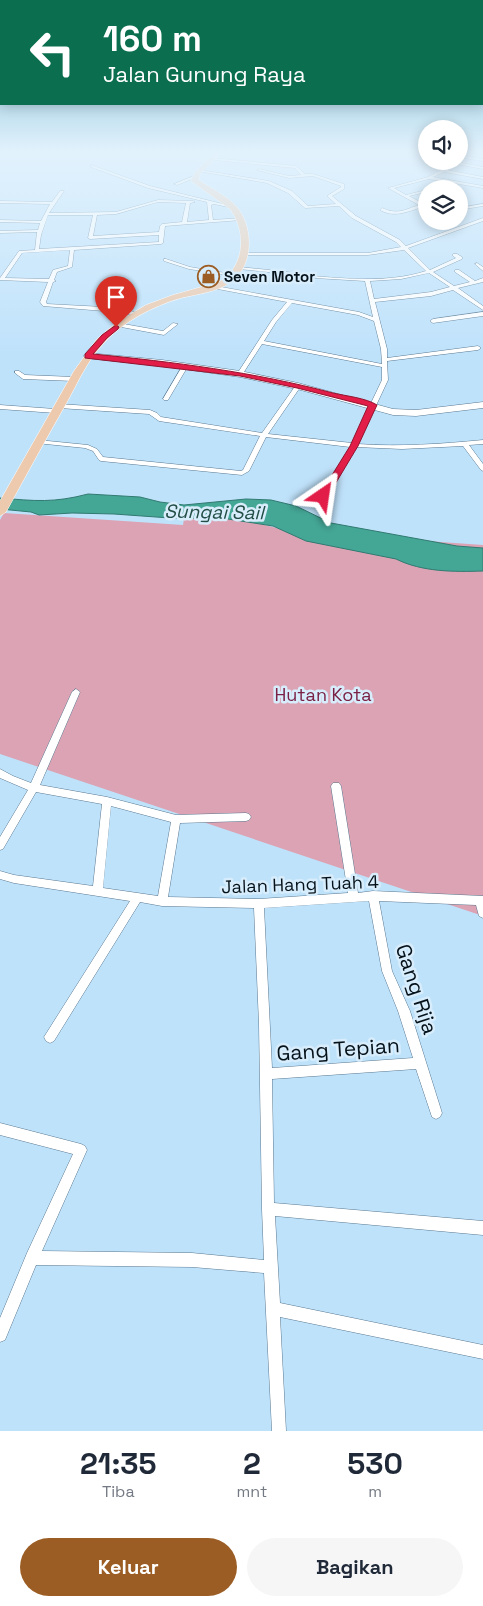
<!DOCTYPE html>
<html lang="id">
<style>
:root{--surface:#fff;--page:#f6f6f7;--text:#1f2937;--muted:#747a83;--accent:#9b5d23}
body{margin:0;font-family:"Space Grotesk",sans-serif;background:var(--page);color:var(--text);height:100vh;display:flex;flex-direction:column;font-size:19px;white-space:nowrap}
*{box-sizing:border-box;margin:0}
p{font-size:16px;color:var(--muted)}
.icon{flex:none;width:28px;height:28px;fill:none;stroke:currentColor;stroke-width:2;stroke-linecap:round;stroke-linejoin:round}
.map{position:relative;height:1431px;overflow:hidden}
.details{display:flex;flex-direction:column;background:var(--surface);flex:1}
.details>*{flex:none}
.guide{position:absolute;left:0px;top:0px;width:484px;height:105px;box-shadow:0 2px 12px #0003;background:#0b6e4f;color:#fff;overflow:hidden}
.tools{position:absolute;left:418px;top:120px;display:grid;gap:10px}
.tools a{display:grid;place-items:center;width:50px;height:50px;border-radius:50%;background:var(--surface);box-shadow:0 2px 12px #0003;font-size:25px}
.pin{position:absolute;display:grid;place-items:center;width:42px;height:42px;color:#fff;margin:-51px -21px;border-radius:50% 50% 50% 0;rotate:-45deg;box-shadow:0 0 5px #0007}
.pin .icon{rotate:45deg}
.me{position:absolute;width:55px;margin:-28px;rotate:32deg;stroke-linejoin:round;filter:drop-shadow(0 0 4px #0008)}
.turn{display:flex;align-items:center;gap:18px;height:105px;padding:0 20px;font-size:22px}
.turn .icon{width:65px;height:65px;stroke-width:2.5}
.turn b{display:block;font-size:35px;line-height:42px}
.eta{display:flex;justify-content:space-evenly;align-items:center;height:85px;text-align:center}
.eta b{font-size:30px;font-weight:700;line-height:35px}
.cta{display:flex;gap:10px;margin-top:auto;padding:10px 20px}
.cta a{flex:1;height:58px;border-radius:30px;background:var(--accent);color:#fff;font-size:20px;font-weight:700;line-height:58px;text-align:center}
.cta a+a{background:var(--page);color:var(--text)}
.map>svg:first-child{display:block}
</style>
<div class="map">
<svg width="483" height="1431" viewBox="0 0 483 1431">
<rect width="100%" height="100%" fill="#bfe2fb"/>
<!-- green -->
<path fill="#dba3b3" d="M4,513L183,525L184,519C208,511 262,523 286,531L483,545V916L0,754V520Z"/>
<!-- water -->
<path fill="#44a796" stroke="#317a71" d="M88,494L140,497L160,502L184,505L246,499L271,500L296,506L331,523L457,546L483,548V571C454,572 422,572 396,559L306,541L273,526L215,517L184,519L114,514L72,513L39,515L31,512L0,509V498C35,501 54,503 88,494Z"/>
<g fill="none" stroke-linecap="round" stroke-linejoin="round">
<defs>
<g id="street">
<polygon points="463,156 483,159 483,161 464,158"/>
<path d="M213,158L296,166L305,174H313L344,184V189L332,196L356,216L400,240L406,246L483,218V221L408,248L430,270L456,258L453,256V254H457L462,257V259L433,272L454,286L470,282L455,272V270H459L475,281L483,278V282L458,288L483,306V310L453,290L431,296L375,302L387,349V358L478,346L481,348L478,350L387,361L388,380L358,444C400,447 441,444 483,440V444L469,445L483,464V471L481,470L463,446L402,449L356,447L326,497L323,499L320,497L350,447L266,437L249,471L242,475L101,461L99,460L93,451L85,448L36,443L35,442L38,440L88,445L97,449L103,457L241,471L243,470L260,436L159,421L149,414L59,408L56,406L59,404L150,410L157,413L161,417L262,433L296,385L298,384L301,386L268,434L352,443L382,380V367L262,344L242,375H238L237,374L272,320L287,302L207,287L210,285L359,312L373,317L365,281L298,277L288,274L239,269L237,268L239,267L289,272L299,275C340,278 386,284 426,271L404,250L368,255H242V253H368L401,247L396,242L352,218L339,206L305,208L288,193L267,183L198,171L200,170L269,181L292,191L308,206L336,204L327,196L341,187V186L313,176L289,178L257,170L259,169L289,176L301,175L295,168L214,160ZM429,273L450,287L431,292L374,299L370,281L401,279ZM292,303L358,315L374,321L381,349L382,364L264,341L276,322Z"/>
<path d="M426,160V161H451L483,167V169L457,164L447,170L483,177V179L444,172L433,177L483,186V188L429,179L394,188L406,195L426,190V192L409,196L424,204H426V206C410,210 396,219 380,210L382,208C398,215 404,210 419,205L388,188L428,177L452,164H434L426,162Z"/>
<path d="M91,165L150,186L235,207L233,208L214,204L211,205L213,220L241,218L243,219L241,220L165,226L163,243L161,244L74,250L72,267L57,272L54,280L56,281L53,282L46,302L47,304L104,307L136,312L138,313V315L104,311L43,306L40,302L48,282L0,280V278L19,251L35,250L37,232L0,233V231L38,230L40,223L0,222V220L41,221L50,204L0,203V201L52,202L60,191H64L49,213L116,212L158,200L193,201L195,202L190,203L187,222L209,220L207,202L148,188L91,167ZM158,202L186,203L182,222L162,224L160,226L159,232L93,236L97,215L116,214ZM48,215H93L88,238L90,239L159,235V242L39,249L41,235ZM70,250L68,266L53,270L49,279L5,278L22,253Z"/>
<polygon points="194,176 197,177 177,185 174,184"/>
<polygon points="439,185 440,187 430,189 431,188"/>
<polygon points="483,204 483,206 459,210 459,208"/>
<polygon points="166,259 190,267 237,275 235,276 189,269 164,261 164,259"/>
<polygon points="477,263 483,267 483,271 475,264"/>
<polygon points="483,312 483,316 433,323 430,321 433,319"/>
<polygon points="118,323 163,331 173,323 178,324 164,335 116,326 116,324"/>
<polygon points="183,365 188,366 168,400 164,400 163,399"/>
<polygon points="15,371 19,371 25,375 74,377 77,379 74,381 23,379 15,373"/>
<polygon points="0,405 55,409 58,411 55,413 0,409"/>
<path d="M76,689L80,692L40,785L107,797L176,815L246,813L249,814L251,817L249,820L246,821L180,823L168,897L259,899L348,893L331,786L333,783H339L341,786L358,893L373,891L483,896V918L479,916L476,905L379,901L392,971L410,1011L442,1113L440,1117L436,1119L432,1117L416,1069L272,1079L274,1203L483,1221V1235L275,1216L280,1303L483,1345V1359L280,1317L286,1431H272L264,1273L192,1267L36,1265L5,1340L0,1342V1318L27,1253L73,1154L0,1135V1123L81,1144L85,1146L87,1150L42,1251L192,1253L264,1260L262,1209L259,1024L254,908L162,906L140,902L54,1041L50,1043L46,1041L44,1037L130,901L14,883L0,879V871L14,875L93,886L102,804L36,792L3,849L0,850V837L28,790L0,778V769L13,776L31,783L72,692ZM111,806L171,822L158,896L103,888ZM369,901L382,971L398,1011L413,1058L272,1068L264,908Z"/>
</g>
<polygon id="secondary" points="88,353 162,360 240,371 298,383 393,409 416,410 483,402 483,408 416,416 393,415 297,389 240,377 162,366 85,358 84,356"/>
<path id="primary" d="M214,153H221L200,174L199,180C210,188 227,196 236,206C254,226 254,266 231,282C217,292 198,294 181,298C153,306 122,322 103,344C87,361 78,382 67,402C46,439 26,475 6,512L0,516V501L74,371L97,339L116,323L146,305L173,295L219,282C245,267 247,232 230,209L191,181L195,172Z"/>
</defs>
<!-- street casing -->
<use href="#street" stroke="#5a7990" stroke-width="1"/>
<!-- secondary casing -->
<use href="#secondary" stroke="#5a7990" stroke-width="1"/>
<!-- primary casing -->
<use href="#primary" stroke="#fff" stroke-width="1"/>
<!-- street -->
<use href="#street" fill="#fff" fill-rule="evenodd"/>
<!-- secondary -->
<use href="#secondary" fill="#fff" fill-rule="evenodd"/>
<!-- primary -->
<use href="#primary" fill="#edcaae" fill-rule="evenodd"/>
</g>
<!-- sky -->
<linearGradient id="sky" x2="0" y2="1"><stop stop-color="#66afc7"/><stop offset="0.43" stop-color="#e2f2fd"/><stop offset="1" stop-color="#e2f2fd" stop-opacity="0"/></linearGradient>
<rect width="483" height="353" fill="url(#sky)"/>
<!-- route -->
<path fill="#e11d48" stroke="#92132f" d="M116,325L119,327L118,329L107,338L93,354C174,362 254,372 333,393C346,396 366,398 377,405L358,446L328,496L323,499L320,498L319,496L350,446L368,406L297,388L240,376L85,358V354L102,335Z"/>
<!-- icons -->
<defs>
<symbol id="shop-ring" viewBox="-11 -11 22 22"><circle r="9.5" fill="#d8edfc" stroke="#9b5d23" stroke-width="1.5"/><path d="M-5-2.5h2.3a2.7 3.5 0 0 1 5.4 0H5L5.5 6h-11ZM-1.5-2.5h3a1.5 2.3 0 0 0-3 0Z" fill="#9b5d23"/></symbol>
</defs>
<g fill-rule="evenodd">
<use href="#shop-ring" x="196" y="264" width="25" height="25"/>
</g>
<g text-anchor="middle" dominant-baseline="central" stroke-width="5" stroke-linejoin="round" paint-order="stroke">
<!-- far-poi labels -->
<g font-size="15" font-weight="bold" fill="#06121a" stroke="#d8edfc" text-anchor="start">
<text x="224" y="276">Seven Motor</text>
</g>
<!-- park labels -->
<g font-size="18" fill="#792044" stroke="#d8edfc">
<text x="323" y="694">Hutan Kota</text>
</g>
<!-- street labels -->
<g font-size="18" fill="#06121a" stroke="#d8edfc">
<text transform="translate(300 884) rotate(-2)">Jalan Hang Tuah 4</text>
</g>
<!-- water labels -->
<g font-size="19" font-style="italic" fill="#224e46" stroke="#d8edfc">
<text transform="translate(214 512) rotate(1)">Sungai Sail</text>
</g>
<!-- near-street labels -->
<g font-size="21" fill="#06121a" stroke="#d8edfc">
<text transform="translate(417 989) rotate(72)">Gang Rija</text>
<text transform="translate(338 1049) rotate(-4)">Gang Tepian</text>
</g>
</g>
</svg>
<div class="tools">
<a><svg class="icon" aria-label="sound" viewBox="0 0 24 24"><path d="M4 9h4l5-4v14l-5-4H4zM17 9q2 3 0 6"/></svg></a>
<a><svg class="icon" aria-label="layers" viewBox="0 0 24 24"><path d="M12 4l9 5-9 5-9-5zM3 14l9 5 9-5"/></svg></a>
</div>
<div class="pin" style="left:116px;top:327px;background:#d93025"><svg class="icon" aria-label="arrive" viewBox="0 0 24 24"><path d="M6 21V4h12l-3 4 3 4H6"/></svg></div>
<svg class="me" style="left:323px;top:496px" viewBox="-20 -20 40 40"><path d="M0-17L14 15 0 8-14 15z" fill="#e11d48" stroke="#fff" stroke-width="4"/></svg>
<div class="guide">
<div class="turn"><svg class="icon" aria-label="left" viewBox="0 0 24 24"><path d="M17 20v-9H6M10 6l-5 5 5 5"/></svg><div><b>160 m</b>Jalan Gunung Raya</div></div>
</div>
</div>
<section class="details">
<div class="eta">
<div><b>21:35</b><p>Tiba</p></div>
<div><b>2</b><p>mnt</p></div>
<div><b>530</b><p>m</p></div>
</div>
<div class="cta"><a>Keluar</a><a>Bagikan</a></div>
</section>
